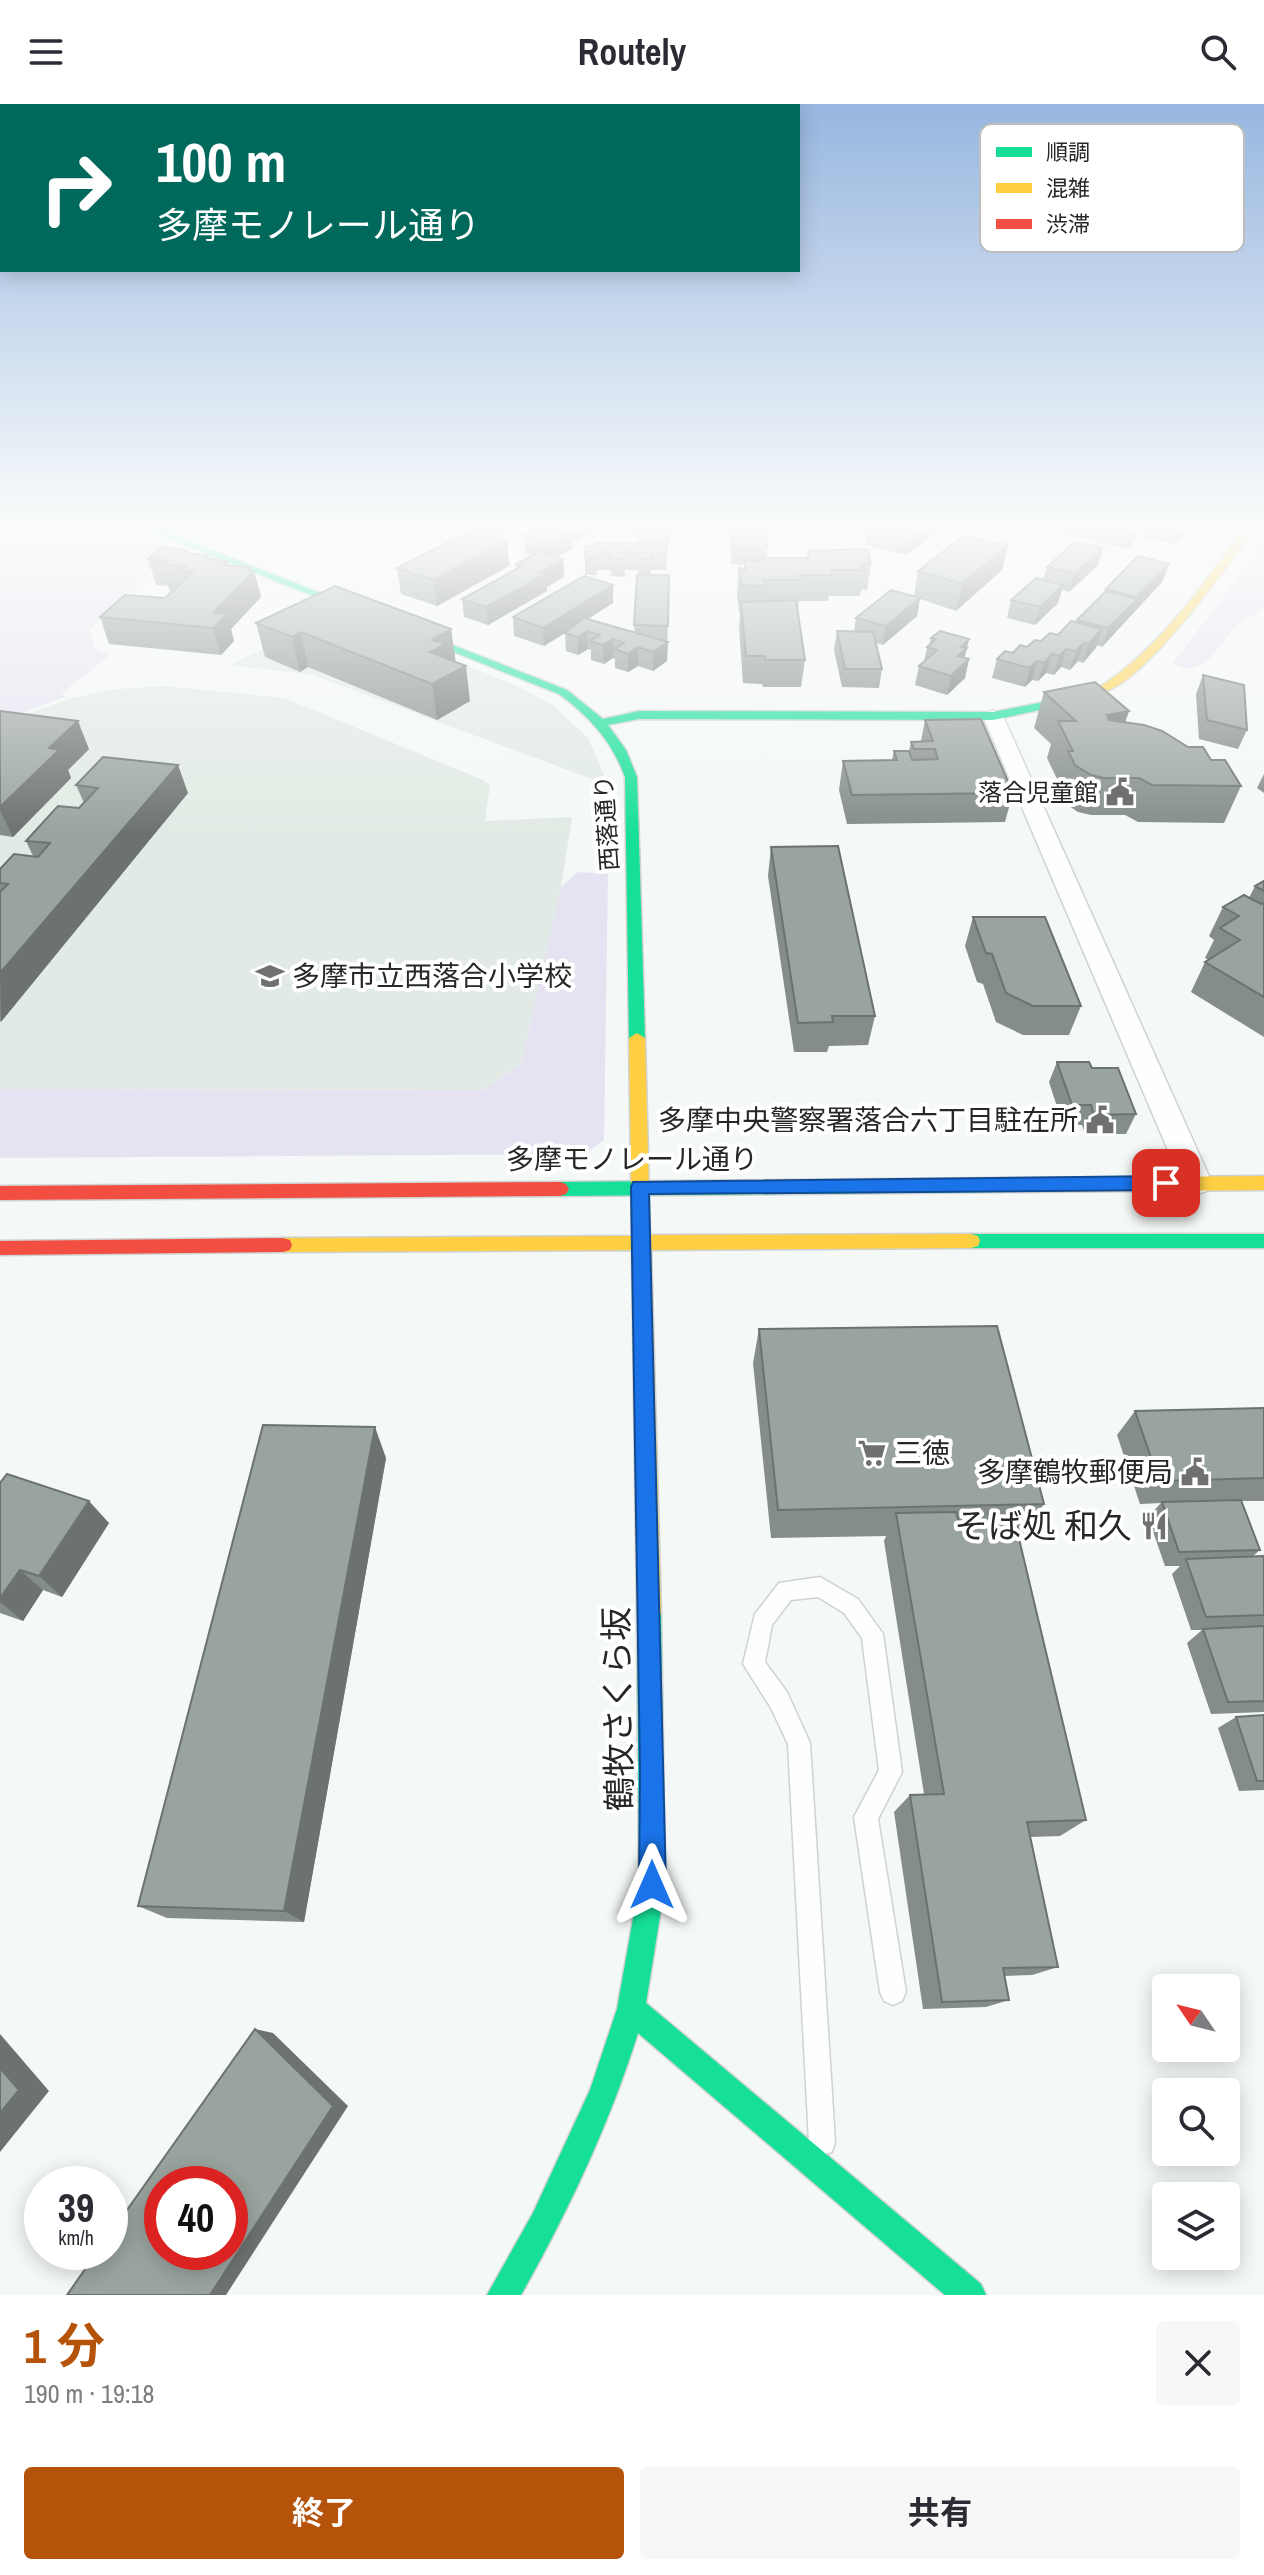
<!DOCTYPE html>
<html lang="ja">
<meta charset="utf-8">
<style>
:root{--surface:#fff;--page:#f7f7f7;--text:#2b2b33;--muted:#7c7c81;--accent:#b45309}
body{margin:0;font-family:"Archivo Narrow","Noto Sans JP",sans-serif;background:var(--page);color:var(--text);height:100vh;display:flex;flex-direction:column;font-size:30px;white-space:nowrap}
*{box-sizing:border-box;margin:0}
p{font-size:26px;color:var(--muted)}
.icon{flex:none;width:44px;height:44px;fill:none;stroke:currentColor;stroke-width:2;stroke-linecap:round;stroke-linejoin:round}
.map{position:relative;height:2191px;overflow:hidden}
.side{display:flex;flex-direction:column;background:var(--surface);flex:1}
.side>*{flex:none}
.banner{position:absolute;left:0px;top:0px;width:800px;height:168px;box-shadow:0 4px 20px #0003;background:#00695c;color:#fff;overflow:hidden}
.needle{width:52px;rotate:305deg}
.controls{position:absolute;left:1152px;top:1870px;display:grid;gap:16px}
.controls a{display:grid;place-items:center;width:88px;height:88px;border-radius:8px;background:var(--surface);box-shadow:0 4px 20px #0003;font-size:40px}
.speed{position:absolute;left:24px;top:2062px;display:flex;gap:16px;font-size:40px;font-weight:700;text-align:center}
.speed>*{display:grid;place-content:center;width:104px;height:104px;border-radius:50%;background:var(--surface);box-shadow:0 4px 20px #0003;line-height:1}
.speed small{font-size:20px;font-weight:400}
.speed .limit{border:12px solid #d22;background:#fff;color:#111}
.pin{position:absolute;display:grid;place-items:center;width:68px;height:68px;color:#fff;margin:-34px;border-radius:16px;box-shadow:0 4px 12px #0006}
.me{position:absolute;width:88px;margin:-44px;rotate:0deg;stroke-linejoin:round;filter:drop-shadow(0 0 6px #0008)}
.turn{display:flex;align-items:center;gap:28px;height:168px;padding:0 24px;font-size:36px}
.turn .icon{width:104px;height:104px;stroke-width:2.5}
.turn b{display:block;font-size:56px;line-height:68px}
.round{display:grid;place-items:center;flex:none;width:84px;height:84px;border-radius:8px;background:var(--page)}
.head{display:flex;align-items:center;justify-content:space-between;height:136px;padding:0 24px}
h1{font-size:48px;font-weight:700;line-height:60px;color:var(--accent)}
.button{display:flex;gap:16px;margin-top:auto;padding:16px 24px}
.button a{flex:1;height:92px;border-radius:8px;background:var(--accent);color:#fff;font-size:32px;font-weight:700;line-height:92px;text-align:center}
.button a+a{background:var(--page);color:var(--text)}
header{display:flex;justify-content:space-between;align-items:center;height:104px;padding:0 24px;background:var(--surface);font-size:36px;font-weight:700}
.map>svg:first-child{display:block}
</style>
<header><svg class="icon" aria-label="menu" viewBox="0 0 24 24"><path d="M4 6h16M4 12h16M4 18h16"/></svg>Routely<svg class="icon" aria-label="search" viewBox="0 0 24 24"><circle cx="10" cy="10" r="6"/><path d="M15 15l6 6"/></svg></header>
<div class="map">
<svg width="1264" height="2191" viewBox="0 0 1264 2191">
<rect width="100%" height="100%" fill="#f4f8f6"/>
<!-- built -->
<g fill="#e1eae4">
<polygon points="334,510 513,580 553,601 588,634 608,681 313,571 230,561"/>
<polygon points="165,582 284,594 483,676 490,681 485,717 572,713 561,783 521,960 482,986 0,985 0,626 26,610 72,594 118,585"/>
</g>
<!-- green -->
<g fill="#e5e3f1">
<polygon points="0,423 109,423 175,447 90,525 94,544 110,551 62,589 65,593 24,608 0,622"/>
<path d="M1264,439V505C1255,510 1244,514 1237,521C1220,539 1203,578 1173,559Z"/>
<polygon points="578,768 608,770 604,1036 585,1050 0,1054 0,985 483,986 521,960 561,783"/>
</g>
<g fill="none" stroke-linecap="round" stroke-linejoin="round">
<defs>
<polygon id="lane" points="820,1473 858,1495 883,1530 902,1668 878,1715 906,1888 902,1897 893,1901 884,1897 880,1888 854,1713 879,1666 862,1534 844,1509 818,1493 791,1496 772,1521 765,1558 787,1588 810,1639 835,2038 832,2048 822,2051 812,2048 809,2038 788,1640 771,1604 743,1560 755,1510 779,1479"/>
<polygon id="street" points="993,606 1003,612 1212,1079 1207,1087 1197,1090 1187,1087 1182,1079 983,612"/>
<g id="fast">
<path d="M140,423H153L567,586L603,615L639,607L993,608L1085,590L1102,583L1108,586L1092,595L993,616L639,615L608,621L626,646L637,673L645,934L637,939L629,934L625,673C612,637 590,613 559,590Z"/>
<polygon points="1001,1074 1010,1081 1001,1088 560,1092 554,1090 551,1085 554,1080 560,1078"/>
<polygon points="971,1130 1264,1130 1264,1144 971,1144 964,1142 962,1137 964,1132"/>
<path d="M649,1497L657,1501L661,1509L665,1781L646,1899L981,2180L986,2191H945L638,1929C609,2021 568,2108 521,2191H487L533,2109L590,1986L617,1905L639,1781L637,1509L641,1501Z"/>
</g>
<g id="slow">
<path d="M1246,423H1256C1232,456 1137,591 1098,588V584C1161,544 1202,480 1246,423Z"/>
<polygon points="637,929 645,934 650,1131 971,1130 978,1132 980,1137 978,1142 971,1144 651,1146 661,1509 657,1517 649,1521 641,1517 637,1509 632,1146 283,1148 276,1146 274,1141 276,1136 283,1134 632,1132 629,934"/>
<polygon points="1264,1072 1264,1086 1001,1088 992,1081 1001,1074"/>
</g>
<g id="jam">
<polygon points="560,1078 566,1080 569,1085 566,1090 560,1092 0,1096 0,1082"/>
<polygon points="283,1134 290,1136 292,1141 290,1146 283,1148 0,1151 0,1137"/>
</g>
</defs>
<!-- lane casing -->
<use href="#lane" stroke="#d0d2d1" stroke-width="3"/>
<!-- street casing -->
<use href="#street" stroke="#d0d2d1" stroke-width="3"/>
<!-- fast casing -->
<use href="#fast" stroke="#d0d2d1" stroke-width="3"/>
<!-- slow casing -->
<use href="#slow" stroke="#d0d2d1" stroke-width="3"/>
<!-- jam casing -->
<use href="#jam" stroke="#d0d2d1" stroke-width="3"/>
<!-- lane -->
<use href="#lane" fill="#fdfefe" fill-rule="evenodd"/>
<!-- street -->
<use href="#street" fill="#fdfefe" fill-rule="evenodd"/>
<!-- fast -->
<use href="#fast" fill="#16e098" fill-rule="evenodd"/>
<!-- slow -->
<use href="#slow" fill="#ffcf43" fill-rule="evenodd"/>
<!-- jam -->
<use href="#jam" fill="#f24e42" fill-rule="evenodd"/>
</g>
<!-- wall -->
<g fill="#848d89">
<polygon points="467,423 513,423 496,432"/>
<polygon points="632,423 670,423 666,466 651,466 651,471 669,471 667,557 653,567 638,562 628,568 615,564 615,555 613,554 604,560 591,556 591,546 588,545 578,551 566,547 565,529 544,542 514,532 513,513 613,499 588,515 634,529 638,466 625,466 625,473 611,472 611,466 597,466 597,471 585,471 585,453 586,442 637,440 638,430 632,430"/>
<polygon points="726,423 766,423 767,443 766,454 807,454 808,447 871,460 867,486 861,486 860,492 829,492 828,497 799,497 798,503 797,502 805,556 801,583 763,583 762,580 743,579 739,525 740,508 739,508 737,491 739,464 744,465 744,461 731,460 730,430 726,430"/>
<polygon points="868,423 944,423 906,451 866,441"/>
<polygon points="1053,423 1140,423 1136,436 1126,445 1052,427"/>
<polygon points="1148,423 1192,423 1175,440 1144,433"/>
<polygon points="524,431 572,439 572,445 557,453 563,455 564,473 547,483 547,487 488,521 464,513 462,495 516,466 516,460 533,451 525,449"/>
<polygon points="507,437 509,462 437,502 401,490 397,464"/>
<polygon points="1008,441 1002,466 956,507 920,495 917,512 883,541 876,539 882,565 879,584 842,583 834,546 837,527 854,527 856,514 914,492 918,467"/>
<polygon points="1103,444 1098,461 1069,488 1062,486 1058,499 1035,521 1007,514 1011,496 1043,476 1047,463"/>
<polygon points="187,446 188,449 227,458 227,461 250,463 251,466 254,467 261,493 231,525 234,537 221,551 109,540 100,513 165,494 173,487 170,487 168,482 156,481 148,455"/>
<polygon points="1169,460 1162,478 1102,543 1097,541 1083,559 1078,557 1070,566 1061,563 1054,571 1046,569 1038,577 1032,576 1025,583 992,574 997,555 1058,531 1076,518 1077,516 1105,488 1106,485"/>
<polygon points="256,519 451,525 455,558 470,597 437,616 308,563 300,568 265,553"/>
<polygon points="940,527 965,554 969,555 965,574 947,591 915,581 919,562 924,557 927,543 929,541 931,534"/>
<polygon points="1203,571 1247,626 1238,645 1199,635 1196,590"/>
<polygon points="1044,588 1129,607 1125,618 1211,656 1241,682 1224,719 1138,718 1125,711 1091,711 1078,708 1063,698 1056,683 1058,677 1047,654 1051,640 1034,624"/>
<polygon points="0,607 89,645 68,666 71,674 13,733 0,731"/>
<polygon points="925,616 1013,689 1005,718 847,720 839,686 843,657 892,656 894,647 909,647 911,638 921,637"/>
<polygon points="1264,670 1264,689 1257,684"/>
<polygon points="76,681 188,689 0,918 0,765 33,752 26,737 79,704 84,699"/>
<polygon points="771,743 875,912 868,941 829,942 827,948 794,948 768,772"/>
<polygon points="1264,777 1264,933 1191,888 1205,858 1209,856 1205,854 1214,836 1209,832 1223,803 1249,794 1255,782"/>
<polygon points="973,813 1081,902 1069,931 1023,931 996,918 983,880 977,878 965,842"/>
<polygon points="1057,958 1092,964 1136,1010 1126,1030 1085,1030 1082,1021 1063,1021 1049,978"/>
<polygon points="759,1225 1044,1400 1024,1429 1017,1429 1086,1716 1060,1732 1030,1733 1058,1863 1032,1871 1004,1872 1009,1896 986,1903 923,1905 894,1708 910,1691 924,1690 884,1437 886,1432 771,1434 753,1259"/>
<polygon points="1264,1304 1264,1397 1242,1397 1260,1446 1252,1453 1264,1452 1264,1608 1211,1610 1187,1539 1202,1526 1191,1526 1172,1470 1180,1462 1165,1462 1148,1413 1161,1399 1140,1400 1117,1331 1135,1307"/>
<polygon points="386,1354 304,1818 167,1814 138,1802"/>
<polygon points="0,1379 109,1419 62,1493 43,1486 23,1517 0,1509"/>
<polygon points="1264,1611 1264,1686 1239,1687 1218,1624 1236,1613"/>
</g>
<!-- shaded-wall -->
<g fill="#6c736f">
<polygon points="496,423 513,423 496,432"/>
<polygon points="569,423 602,423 572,439 572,445 551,456 550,439 564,426"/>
<polygon points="915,423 944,423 906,451 911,426"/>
<polygon points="1137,423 1140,423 1136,436 1126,445 1131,428"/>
<polygon points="1181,423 1192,423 1175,440"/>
<polygon points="507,437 509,462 437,502 433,476"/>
<polygon points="1008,441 1002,466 956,507 962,480"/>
<polygon points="1103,444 1098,461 1069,488 1074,470"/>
<polygon points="563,455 564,473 547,483 547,487 488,521 486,503 540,468"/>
<polygon points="1169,460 1162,478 1102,543 1108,524 1135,497 1136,493"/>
<polygon points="250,463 252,469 254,467 261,493 231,525 234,537 221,551 213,524 213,509"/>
<polygon points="613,481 613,499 544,542 543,524"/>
<polygon points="1063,481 1058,499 1035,521 1040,503"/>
<polygon points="920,494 917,512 883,541 886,522"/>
<polygon points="451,525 456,560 466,562 470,597 437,616 432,580 430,548 432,536"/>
<polygon points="1102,525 1096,544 1083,559 1088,540"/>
<polygon points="587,527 588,545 578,551 578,533"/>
<polygon points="301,528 308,563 300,568 292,533"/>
<polygon points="613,535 613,554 604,560 603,541"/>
<polygon points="969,535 963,561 969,555 965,574 947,591 951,572 961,543"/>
<polygon points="668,538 667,557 653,567 653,548"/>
<polygon points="1084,539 1078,557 1070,566 1076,547"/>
<polygon points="638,543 638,562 628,568 628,550"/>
<polygon points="1066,545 1061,563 1054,571 1059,552"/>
<polygon points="1052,550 1046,569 1038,577 1044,559"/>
<polygon points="1037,557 1032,576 1025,583 1030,564"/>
<polygon points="1129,607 1116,643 1107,611"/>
<polygon points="78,617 89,645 68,666 71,674 13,733 0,707 0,703 49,644"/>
<polygon points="178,661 188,689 1,918 0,869"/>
<polygon points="375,1323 386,1354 304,1818 284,1807"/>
<polygon points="89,1397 109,1419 62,1493 39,1472"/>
<polygon points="20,1466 43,1486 23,1517 0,1498 0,1494"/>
<polygon points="255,1925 273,1929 348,2002 226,2191 210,2191"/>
<polygon points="0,1930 49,1987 0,2048"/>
</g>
<!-- building -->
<g fill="#9aa49f" stroke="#6c736f" stroke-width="2" fill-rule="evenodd">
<polygon points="540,423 569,423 564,426 571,428 550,439 524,431"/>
<polygon points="638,423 669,423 669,434 637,433"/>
<polygon points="732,423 766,423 767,443 732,443"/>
<polygon points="899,423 915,423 911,426"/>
<polygon points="1110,423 1137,423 1131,428"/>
<polygon points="472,426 507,437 433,476 397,464"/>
<polygon points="963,432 1008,441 962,480 918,467"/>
<polygon points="1076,437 1103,444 1074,470 1047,463"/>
<polygon points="596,439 667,440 666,449 651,449 651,455 638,455 639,449 625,448 625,455 610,455 611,449 597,448 596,454 585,453 586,442 595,442"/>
<polygon points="161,443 187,446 184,448 208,452 206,454 227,458 224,461 250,463 247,466 254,467 213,509 227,510 213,524 100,513 125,491 165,494 193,468 181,467 186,462 162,460 166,457 148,455"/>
<polygon points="867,445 871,460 862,460 864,466 831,466 832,471 800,471 801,476 764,476 765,482 741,481 739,464 746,465 745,457 762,457 762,454 809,454 808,447"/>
<polygon points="539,448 563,455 540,468 546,470 486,503 462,495 522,462 516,460"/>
<polygon points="1138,452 1169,460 1136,493 1106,485"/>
<polygon points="637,471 669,471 668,522 634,521"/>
<polygon points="584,472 613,481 543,524 513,513"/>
<polygon points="1036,474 1063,481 1040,503 1011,496"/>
<polygon points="335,482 451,525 432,536 445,540 430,548 466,562 432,580 301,528 292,533 256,519"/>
<polygon points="891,486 920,494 886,522 856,514"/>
<polygon points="1106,487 1137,495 1108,524 1077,516"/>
<polygon points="796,496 805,556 765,556 765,552 746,552 741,498"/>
<polygon points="584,514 668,538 653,548 638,543 628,550 615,545 624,539 613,535 603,541 590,537 600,531 587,527 578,533 565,529"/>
<polygon points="1071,517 1102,525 1088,540 1084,539 1076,547 1066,545 1059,552 1052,550 1044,559 1037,557 1030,564 997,555 1005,547 1013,549 1020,541 1027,543 1035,536 1041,537 1050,529 1058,531"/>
<polygon points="837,527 873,528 882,565 845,565"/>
<polygon points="940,527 969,535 961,543 967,544 958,552 969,555 951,572 919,562 937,546 927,543 936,535 931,534"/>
<polygon points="1203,571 1244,581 1247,626 1207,616"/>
<polygon points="1095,578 1129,607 1107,611 1109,616 1144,621 1162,627 1188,643 1203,643 1211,656 1225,656 1241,682 1152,681 1139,674 1104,674 1091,671 1075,661 1068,647 1073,647 1058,617 1076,617 1044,588"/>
<polygon points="0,607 78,617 49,644 59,646 0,703"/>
<polygon points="981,615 1013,689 852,691 843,657 897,656 894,647 909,647 912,656 938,655 935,645 914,645 911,638 933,637 925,616"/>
<polygon points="103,653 178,661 0,869 0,788 8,780 0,779 0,765 14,750 38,753 50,739 26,737 58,702 79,704 98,684 76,681"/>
<polygon points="838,742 875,912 832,912 833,918 798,919 771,743"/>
<polygon points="1264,777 1264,787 1255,782"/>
<polygon points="1244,791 1261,800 1264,799 1264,893 1205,858 1240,836 1220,824 1239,812 1223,803"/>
<polygon points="973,813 1045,813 1081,902 1033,902 1006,889 992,850 986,849"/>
<polygon points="1057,958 1089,958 1092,964 1118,964 1136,1010 1094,1011 1091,1001 1072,1001"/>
<polygon points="997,1222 1044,1400 778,1406 759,1225"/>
<polygon points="1264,1304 1264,1374 1159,1377 1135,1307"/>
<polygon points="263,1321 375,1323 284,1807 138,1802"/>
<polygon points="7,1370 89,1397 39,1472 20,1466 0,1494 0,1379"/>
<polygon points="1241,1396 1260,1446 1179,1448 1162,1398"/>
<polygon points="956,1408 959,1419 1015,1418 1086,1716 1027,1718 1058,1863 1003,1864 1009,1896 942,1898 910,1691 944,1690 896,1409"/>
<polygon points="1264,1452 1264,1511 1206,1513 1186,1455"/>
<polygon points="1264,1522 1264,1597 1228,1598 1203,1525"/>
<polygon points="1264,1611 1264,1677 1257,1677 1236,1613"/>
<path d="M255,1925L333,2002L210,2191H67L97,2148H110V2130ZM162,2080H230V2148H162Z"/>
<polygon points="0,1964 19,1986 0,2009"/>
</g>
<!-- sky -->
<linearGradient id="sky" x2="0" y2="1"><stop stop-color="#97b6e0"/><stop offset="0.58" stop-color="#fafcfb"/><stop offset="1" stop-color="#fafcfb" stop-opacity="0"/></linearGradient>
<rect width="1264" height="730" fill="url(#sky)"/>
<!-- route -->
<polygon fill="#1a73e8" stroke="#114b97" stroke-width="2" points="1166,1072 1175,1079 1166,1086 649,1090 666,1781 662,1790 652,1794 643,1790 639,1781 640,1670 631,1083 633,1078"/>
<!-- icons -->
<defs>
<symbol id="civic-bare" viewBox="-9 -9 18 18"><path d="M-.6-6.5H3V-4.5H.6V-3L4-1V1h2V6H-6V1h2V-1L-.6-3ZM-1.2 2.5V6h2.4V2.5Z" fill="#6e716f" stroke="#fff" stroke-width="2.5" paint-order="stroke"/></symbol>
<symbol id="school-bare" viewBox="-9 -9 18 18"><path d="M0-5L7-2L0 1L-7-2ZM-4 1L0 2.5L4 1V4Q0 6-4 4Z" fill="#6e716f" stroke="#fff" stroke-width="2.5" paint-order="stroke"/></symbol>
<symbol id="supermarket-bare" viewBox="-9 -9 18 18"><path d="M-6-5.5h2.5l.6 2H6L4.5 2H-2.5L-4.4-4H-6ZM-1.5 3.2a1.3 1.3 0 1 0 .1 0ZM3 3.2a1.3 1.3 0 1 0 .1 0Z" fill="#6e716f" stroke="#fff" stroke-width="2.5" paint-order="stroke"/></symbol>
<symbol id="restaurant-bare" viewBox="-9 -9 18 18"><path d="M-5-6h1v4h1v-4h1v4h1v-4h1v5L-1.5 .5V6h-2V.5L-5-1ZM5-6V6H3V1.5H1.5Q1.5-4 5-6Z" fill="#6e716f" stroke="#fff" stroke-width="2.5" paint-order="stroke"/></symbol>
</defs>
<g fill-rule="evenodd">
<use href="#civic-bare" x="1100" y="668" width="40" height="40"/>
<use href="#school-bare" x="250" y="852" width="40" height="40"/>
<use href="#civic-bare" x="1080" y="996" width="40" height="40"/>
<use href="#supermarket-bare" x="852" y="1329" width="40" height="40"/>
<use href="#civic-bare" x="1175" y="1348" width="40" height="40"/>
<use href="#restaurant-bare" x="1134" y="1402" width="40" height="40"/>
</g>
<g text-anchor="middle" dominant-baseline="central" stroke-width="8" stroke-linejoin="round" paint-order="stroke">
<!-- far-poi labels -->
<g font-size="24" fill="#262827" stroke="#fff" text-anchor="end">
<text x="1098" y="688">落合児童館</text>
</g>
<!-- far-street labels -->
<g font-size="24" fill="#262827" stroke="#fff">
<text transform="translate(606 719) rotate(-94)">西落通り</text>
</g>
<!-- poi labels -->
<g font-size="28" fill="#262827" stroke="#fff" text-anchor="start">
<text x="292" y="872">多摩市立西落合小学校</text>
<text x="1078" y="1016" text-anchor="end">多摩中央警察署落合六丁目駐在所</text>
<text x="894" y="1349">三徳</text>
<text x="1173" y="1368" text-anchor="end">多摩鶴牧郵便局</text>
</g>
<!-- street labels -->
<g font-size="28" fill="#262827" stroke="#fff">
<text x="632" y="1055">多摩モノレール通り</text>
</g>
<!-- near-poi labels -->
<g font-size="34" fill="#262827" stroke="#fff" text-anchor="end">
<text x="1132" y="1422">そば処 和久</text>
</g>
<!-- near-street labels -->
<g font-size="34" fill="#262827" stroke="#fff">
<text transform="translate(618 1605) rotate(-91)">鶴牧さくら坂</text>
</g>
</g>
<!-- legend -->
<rect x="980" y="20" width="264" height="128" rx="12" fill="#fff" stroke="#bebebe" stroke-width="2"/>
<rect x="996" y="43" width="36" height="10" fill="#16e098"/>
<rect x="996" y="79" width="36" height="10" fill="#ffcf43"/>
<rect x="996" y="115" width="36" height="10" fill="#f24e42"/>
<g font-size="22" fill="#262827">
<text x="1046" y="56">順調</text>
<text x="1046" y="92">混雑</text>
<text x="1046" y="128">渋滞</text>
</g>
</svg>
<div class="controls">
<a><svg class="needle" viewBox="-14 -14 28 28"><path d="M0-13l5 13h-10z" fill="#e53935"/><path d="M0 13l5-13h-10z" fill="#7c7c81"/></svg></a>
<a><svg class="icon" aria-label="search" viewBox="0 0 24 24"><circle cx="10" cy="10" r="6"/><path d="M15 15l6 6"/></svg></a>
<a><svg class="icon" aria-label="layers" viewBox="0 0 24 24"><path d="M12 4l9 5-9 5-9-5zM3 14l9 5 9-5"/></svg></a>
</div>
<div class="speed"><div>39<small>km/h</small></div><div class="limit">40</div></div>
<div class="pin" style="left:1166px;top:1079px;background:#d93025"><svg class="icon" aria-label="arrive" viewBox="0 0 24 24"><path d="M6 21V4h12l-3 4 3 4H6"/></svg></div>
<svg class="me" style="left:652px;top:1781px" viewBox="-20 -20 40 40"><path d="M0-17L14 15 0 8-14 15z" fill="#1a73e8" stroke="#fff" stroke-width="4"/></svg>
<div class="banner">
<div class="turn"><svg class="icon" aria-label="right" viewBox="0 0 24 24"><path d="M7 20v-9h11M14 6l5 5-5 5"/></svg><div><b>100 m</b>多摩モノレール通り</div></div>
</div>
</div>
<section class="side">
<div class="head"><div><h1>1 分</h1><p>190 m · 19:18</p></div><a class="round"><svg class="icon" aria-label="close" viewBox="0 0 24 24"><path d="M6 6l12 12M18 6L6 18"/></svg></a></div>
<div class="button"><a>終了</a><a>共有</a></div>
</section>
